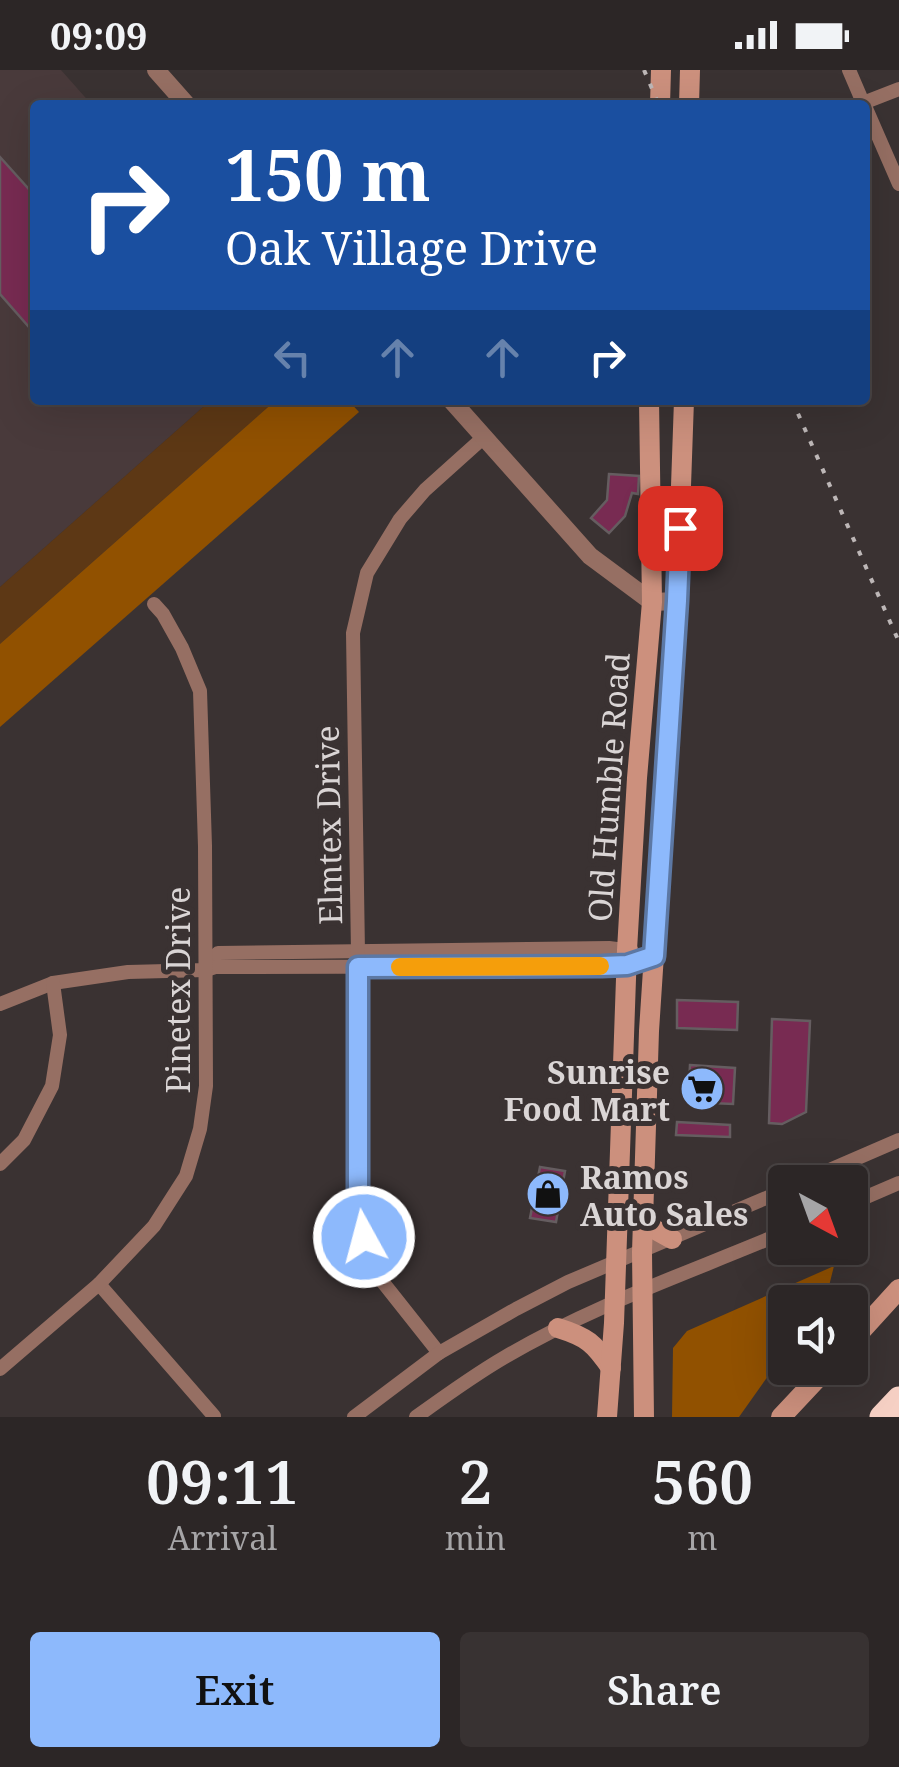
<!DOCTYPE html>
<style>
:root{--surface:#2c2626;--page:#383232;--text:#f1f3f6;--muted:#a6a5a7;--line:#484343;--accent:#8db9fc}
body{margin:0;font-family:"Noto Serif",serif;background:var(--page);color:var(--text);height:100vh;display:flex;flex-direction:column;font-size:38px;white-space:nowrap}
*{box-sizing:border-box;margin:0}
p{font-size:32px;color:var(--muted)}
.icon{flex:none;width:55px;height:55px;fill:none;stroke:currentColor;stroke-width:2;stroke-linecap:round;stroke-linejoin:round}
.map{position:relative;height:1347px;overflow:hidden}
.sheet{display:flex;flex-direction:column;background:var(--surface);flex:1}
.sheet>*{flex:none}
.hud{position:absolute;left:30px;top:30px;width:840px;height:305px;border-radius:10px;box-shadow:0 10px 40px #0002,0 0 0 2px var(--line);background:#1a4fa0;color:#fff;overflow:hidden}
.needle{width:65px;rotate:139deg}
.buttons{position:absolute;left:768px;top:1095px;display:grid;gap:20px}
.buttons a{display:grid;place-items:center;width:100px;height:100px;border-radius:10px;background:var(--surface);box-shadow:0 10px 40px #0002,0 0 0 2px var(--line);font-size:50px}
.pin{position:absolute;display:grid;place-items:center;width:85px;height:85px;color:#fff;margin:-42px;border-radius:20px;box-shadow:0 5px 15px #0006}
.me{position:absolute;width:110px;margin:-55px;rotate:353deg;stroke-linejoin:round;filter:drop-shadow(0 0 8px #0008)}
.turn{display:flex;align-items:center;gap:35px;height:210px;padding:0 30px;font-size:45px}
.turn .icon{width:130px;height:130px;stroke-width:2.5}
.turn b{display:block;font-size:70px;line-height:85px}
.lanes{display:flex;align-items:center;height:95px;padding:0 30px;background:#0003;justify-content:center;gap:50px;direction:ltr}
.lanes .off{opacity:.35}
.eta{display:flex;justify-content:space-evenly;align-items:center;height:170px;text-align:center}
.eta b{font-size:60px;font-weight:600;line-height:70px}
.primary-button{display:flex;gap:20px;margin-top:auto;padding:20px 30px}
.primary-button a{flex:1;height:115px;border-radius:10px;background:var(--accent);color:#111;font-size:40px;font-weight:600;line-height:115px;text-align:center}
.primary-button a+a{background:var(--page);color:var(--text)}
.status{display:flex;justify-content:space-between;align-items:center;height:70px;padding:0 50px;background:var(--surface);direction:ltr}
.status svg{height:28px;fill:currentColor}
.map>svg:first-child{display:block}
</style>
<div class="status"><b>09:09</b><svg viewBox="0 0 49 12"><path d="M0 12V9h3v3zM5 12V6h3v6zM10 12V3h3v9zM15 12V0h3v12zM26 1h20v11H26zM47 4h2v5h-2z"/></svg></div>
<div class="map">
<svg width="899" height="1347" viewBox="0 0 899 1347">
<rect width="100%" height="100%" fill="#3a3232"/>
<!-- built -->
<polygon fill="#493a3b" points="0,0 61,0 92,35 35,35 35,330 211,330 0,517"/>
<!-- green -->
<polygon fill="#5d3815" points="211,330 276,330 0,574 0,517"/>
<!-- forest -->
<g fill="#915100">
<polygon points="276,330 348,330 359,342 0,657 0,574"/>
<polygon points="834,1196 827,1224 821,1232 785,1232 785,1282 739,1347 672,1347 673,1278 687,1261"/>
</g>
<!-- building -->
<g fill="#782b52" stroke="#655d60" stroke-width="2.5">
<polygon points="0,87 35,126 35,264 0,224"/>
<polygon points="609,404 639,406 638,424 632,423 625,446 609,463 591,448 607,430"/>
<polygon points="677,930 738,932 737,960 677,958"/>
<polygon points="772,949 810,951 806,1042 782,1054 769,1053"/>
<polygon points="690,995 735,998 733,1034 688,1032"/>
<polygon points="677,1052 730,1055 730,1067 676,1065"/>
<polygon points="540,1097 565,1101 556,1152 530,1148"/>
</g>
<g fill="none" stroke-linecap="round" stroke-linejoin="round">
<!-- minor -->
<g stroke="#966f63" stroke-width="14">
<polyline points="849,0 864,35"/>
<polyline points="863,33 899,19"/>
<polyline points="865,36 899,114"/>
<polyline points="206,899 218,883 609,878 632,881"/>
<polyline points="0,934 53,913 128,902 206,900 215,897 602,896 627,895 654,887"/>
<polyline points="0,1094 24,1070 52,1016 60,965 53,913"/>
<polyline points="802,1112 899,1070"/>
<polyline points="850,1134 899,1113"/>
<polyline points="99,1214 214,1346"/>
<polyline points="439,1283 370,1196 358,1138 358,883 353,563 367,503 400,449 425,420 484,367"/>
<polyline points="0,1299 99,1214 154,1156 186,1106 200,1059 206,1016 205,776 200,621 182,578 163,544 154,534"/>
<polyline points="354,1347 439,1283 516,1239 568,1212 785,1120"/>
<path d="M416,1347C445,1326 474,1305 505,1287C593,1235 691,1202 785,1162"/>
</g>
<!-- tertiary -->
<g stroke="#966f63" stroke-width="18">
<polyline points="156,0 187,35"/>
<polyline points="451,330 590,486 652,532 677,531"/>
</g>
<!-- secondary -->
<g stroke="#cc907d" stroke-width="20">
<polyline points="660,35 661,0"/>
<polyline points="689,35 690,0"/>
<polyline points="644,1146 652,1158 672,1169"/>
<path d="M558,1258C587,1267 594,1273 611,1298"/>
<polyline points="850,1273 899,1219"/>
<polyline points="607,1347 614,1253 627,880 637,708 652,532 649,330"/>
<polyline points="644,1347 642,1182 649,961 677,531 684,330"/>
<polyline points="781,1347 827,1298"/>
</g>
<!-- motorway -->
<polyline stroke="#f6d0c4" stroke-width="25" points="882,1347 899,1329"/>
<!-- rail -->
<g stroke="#bdb7b7" stroke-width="4" stroke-dasharray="5 10" stroke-linecap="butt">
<polyline points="644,0 659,35"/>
<polyline points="792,330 899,572"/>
</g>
</g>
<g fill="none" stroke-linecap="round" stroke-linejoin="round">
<defs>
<polyline id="route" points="364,1167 358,1138 358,897 602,896 627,895 654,886 677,531 680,458"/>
</defs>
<!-- route casing -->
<use href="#route" stroke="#5c78a4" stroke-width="25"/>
<!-- route -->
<use href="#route" stroke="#8db9fc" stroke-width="18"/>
<!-- slow -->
<polyline stroke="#f59e0b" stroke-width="18" points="400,897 600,896"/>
</g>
<!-- icons -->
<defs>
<symbol id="supermarket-disc" viewBox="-11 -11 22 22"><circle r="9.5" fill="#8db9fc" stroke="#3a3232"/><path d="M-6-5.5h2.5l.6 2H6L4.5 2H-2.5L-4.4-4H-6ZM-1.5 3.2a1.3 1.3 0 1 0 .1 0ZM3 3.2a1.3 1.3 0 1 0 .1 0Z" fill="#111"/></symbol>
<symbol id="shop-disc" viewBox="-11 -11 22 22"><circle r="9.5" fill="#8db9fc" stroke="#3a3232"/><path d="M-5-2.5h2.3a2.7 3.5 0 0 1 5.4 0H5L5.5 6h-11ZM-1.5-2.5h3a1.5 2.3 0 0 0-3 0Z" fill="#111"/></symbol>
</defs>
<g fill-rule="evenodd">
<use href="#supermarket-disc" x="677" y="994" width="50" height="50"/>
<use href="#shop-disc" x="523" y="1099" width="50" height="50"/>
</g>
<g text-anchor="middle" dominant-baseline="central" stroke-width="10" stroke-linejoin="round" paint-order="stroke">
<!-- street labels -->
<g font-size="32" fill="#dad5d5" stroke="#3a3232">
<text transform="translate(608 717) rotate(-86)">Old Humble Road</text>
<text transform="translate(328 755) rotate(-91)">Elmtex Drive</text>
<text transform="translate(177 920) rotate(-90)">Pinetex Drive</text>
</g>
<!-- poi labels -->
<g font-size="32" font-weight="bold" fill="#dad5d5" stroke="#3a3232" text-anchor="end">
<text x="670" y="1001">Sunrise<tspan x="670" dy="37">Food Mart</tspan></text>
<text x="580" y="1106" text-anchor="start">Ramos<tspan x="580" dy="37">Auto Sales</tspan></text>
</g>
</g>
</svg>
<div class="buttons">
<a><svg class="needle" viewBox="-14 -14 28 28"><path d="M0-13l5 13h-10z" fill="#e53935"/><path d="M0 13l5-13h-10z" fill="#a6a5a7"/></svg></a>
<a><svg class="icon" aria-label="sound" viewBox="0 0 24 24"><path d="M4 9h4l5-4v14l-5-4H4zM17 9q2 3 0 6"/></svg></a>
</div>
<div class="pin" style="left:680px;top:458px;background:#d93025"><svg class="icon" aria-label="arrive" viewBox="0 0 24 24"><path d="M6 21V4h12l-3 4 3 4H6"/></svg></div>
<svg class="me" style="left:364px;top:1167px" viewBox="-20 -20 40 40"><circle r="17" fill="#8db9fc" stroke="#fff" stroke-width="3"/><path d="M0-11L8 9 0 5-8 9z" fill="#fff"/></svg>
<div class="hud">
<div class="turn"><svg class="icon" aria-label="right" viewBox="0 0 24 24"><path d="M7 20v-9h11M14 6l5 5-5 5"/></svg><div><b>150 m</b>Oak Village Drive</div></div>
<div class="lanes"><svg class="icon off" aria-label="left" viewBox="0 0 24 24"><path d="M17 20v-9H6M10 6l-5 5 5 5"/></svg><svg class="icon off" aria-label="ahead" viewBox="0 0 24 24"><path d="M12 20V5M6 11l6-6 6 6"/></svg><svg class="icon off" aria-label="ahead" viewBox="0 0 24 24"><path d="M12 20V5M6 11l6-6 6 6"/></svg><svg class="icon" aria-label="right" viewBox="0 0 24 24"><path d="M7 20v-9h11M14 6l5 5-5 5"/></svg></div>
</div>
</div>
<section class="sheet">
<div class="eta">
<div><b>09:11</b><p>Arrival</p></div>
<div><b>2</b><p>min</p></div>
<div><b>560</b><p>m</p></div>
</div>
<div class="primary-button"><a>Exit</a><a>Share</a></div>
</section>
